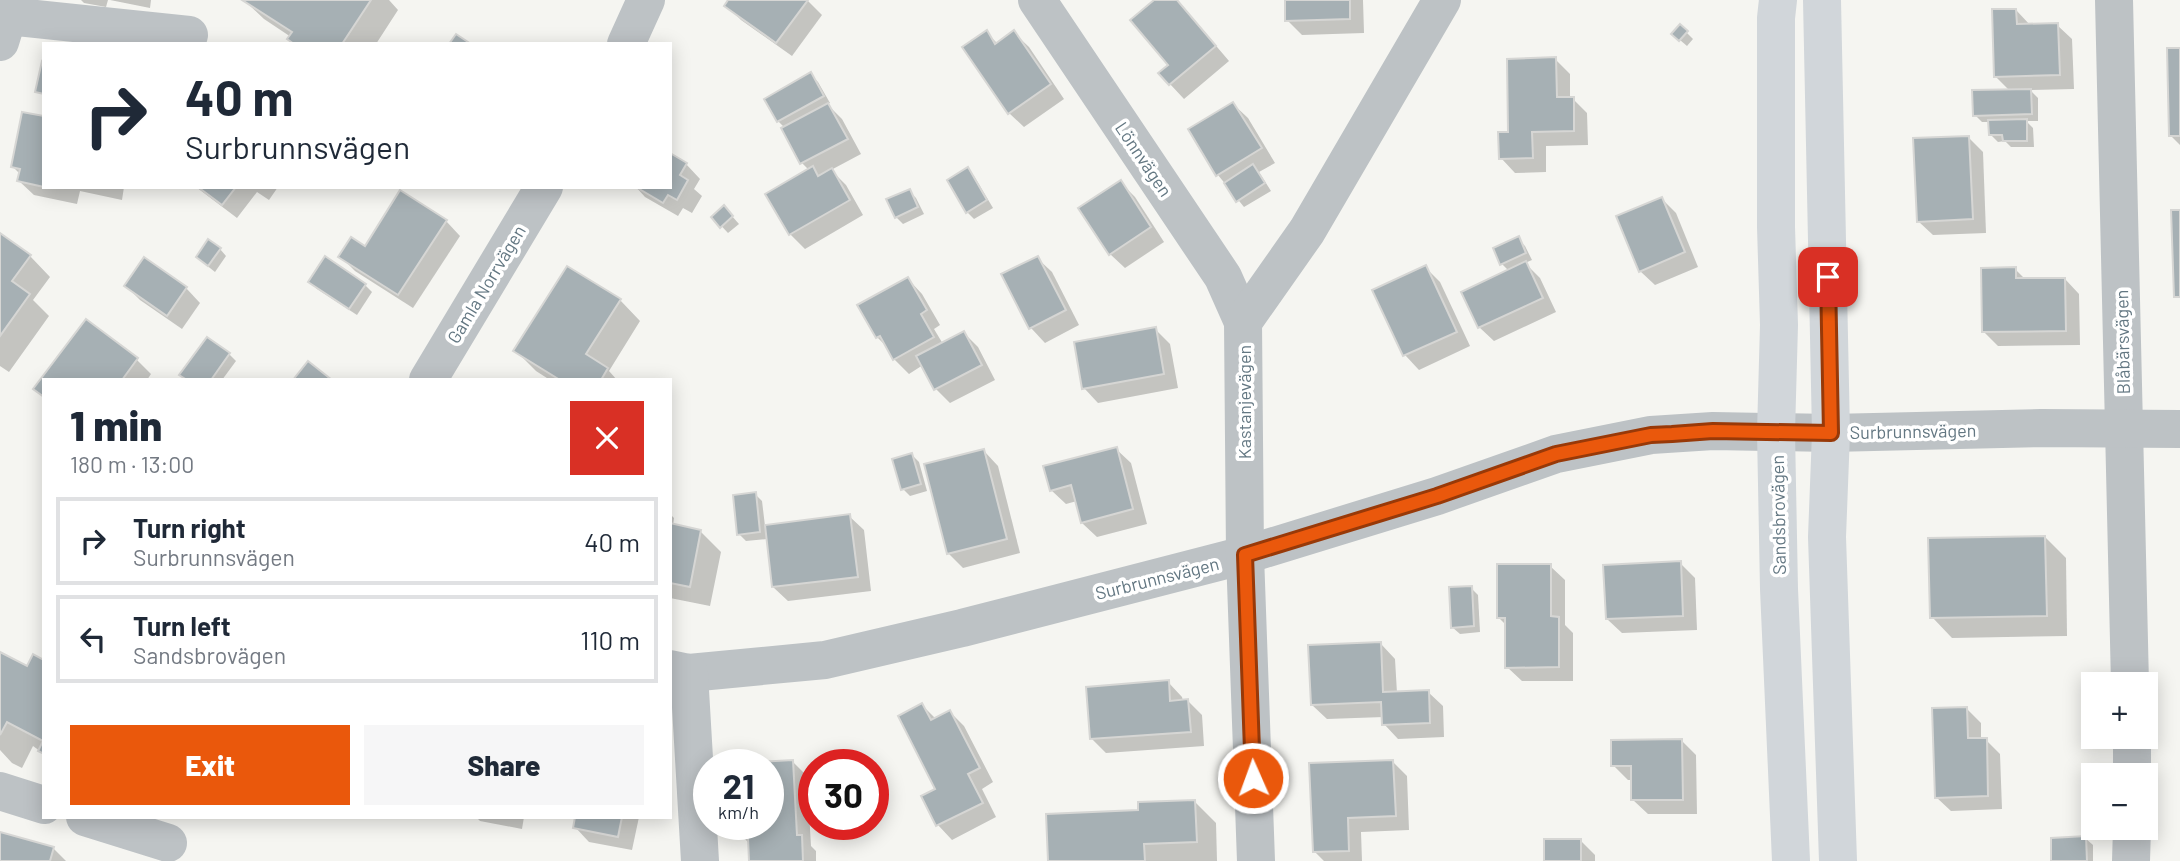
<!DOCTYPE html>
<meta charset="utf-8">
<style>
:root{--surface:#fff;--page:#f6f6f7;--text:#1f2937;--muted:#747a83;--line:#e0e1e3;--accent:#ea580c}
body{margin:0;font-family:Barlow,sans-serif;background:var(--page);color:var(--text);height:100vh;display:flex;flex-direction:column;font-size:26px;white-space:nowrap}
*{box-sizing:border-box;margin:0}
p{font-size:23px;color:var(--muted)}
.icon{flex:none;width:38px;height:38px;fill:none;stroke:currentColor;stroke-width:2;stroke-linecap:round;stroke-linejoin:round}
.map{position:relative;flex:1;overflow:hidden}
.panel{position:absolute;left:42px;top:378px;width:630px;height:441px;display:flex;flex-direction:column;background:var(--surface);border-radius:0px;box-shadow:0 4px 18px #0003}
.panel>*{flex:none}
.banner{position:absolute;left:42px;top:42px;width:630px;height:147px;border-radius:0px;box-shadow:0 4px 18px #0003;background:#fff;color:var(--text);overflow:hidden}
.fabs{position:absolute;left:2081px;top:672px;display:grid;gap:14px}
.fabs a{display:grid;place-items:center;width:77px;height:77px;border-radius:0px;background:var(--surface);box-shadow:0 4px 18px #0003;font-size:35px}
.speed{position:absolute;left:693px;top:749px;display:flex;gap:14px;font-size:35px;font-weight:700;text-align:center}
.speed>*{display:grid;place-content:center;width:91px;height:91px;border-radius:50%;background:var(--surface);box-shadow:0 4px 18px #0003;line-height:1}
.speed small{font-size:18px;font-weight:400}
.speed .limit{border:10px solid #d22;background:#fff;color:#111}
.pin{position:absolute;display:grid;place-items:center;width:60px;height:60px;color:#fff;margin:-30px;border-radius:14px;box-shadow:0 4px 10px #0006}
.me{position:absolute;width:77px;margin:-38px;rotate:358deg;stroke-linejoin:round;filter:drop-shadow(0 0 5px #0008)}
.turn{display:flex;align-items:center;gap:24px;height:147px;padding:0 28px;font-size:32px}
.turn .icon{width:91px;height:91px;stroke-width:2.5}
.turn b{display:block;font-size:49px;line-height:60px}
.round{display:grid;place-items:center;flex:none;width:74px;height:74px;border-radius:0px;background:var(--page)}
.head{display:flex;align-items:center;justify-content:space-between;height:119px;padding:0 28px}
h1{font-size:42px;font-weight:800;line-height:52px}
.primary-button{display:flex;gap:14px;margin-top:auto;padding:14px 28px}
.primary-button a{flex:1;height:80px;border-radius:0px;background:var(--accent);color:#fff;font-size:28px;font-weight:800;line-height:80px;text-align:center}
.primary-button a+a{background:var(--page);color:var(--text)}
ul{padding:0;list-style:none}
li{display:flex;align-items:center;gap:21px;height:88px;margin:0 14px 10px;padding:0 14px;border:4px solid var(--line);border-radius:0px}
li div{flex:1}
li b{display:block;font-size:26px}
li em{font-style:normal}
.map>svg:first-child{display:block}
</style>
<div class="map">
<svg width="2180" height="861" viewBox="0 0 2180 861">
<rect width="100%" height="100%" fill="#f5f5f1"/>
<!-- shadow -->
<g fill="#0003">
<polygon points="81,0 108,0 106,7 84,3"/>
<polygon points="110,0 151,0 150,8"/>
<polygon points="244,0 389,0 398,10 376,44 294,44 291,37 264,19"/>
<polygon points="730,0 807,0 822,15 792,56 741,20 726,5"/>
<polygon points="1156,0 1177,0 1229,61 1184,99 1170,84 1171,66"/>
<polygon points="1287,0 1363,0 1364,33 1302,35 1287,20"/>
<polygon points="2016,10 2031,26 2057,25 2072,39 2074,89 2030,90 2038,98 2038,121 2026,121 2033,128 2034,147 2011,147 2005,141 1998,142 1991,135 1990,122 1982,122 1975,115 2010,91 1996,77"/>
<polygon points="1680,26 1693,39 1687,46 1673,34"/>
<polygon points="986,32 998,44 1014,33 1029,47 1064,99 1024,127 1009,113"/>
<polygon points="2180,49 2180,145 2171,136"/>
<polygon points="1555,59 1570,74 1570,99 1573,99 1587,113 1588,145 1546,146 1546,172 1515,173 1501,158 1510,134"/>
<polygon points="811,75 818,82 830,103 827,104 842,119 861,154 831,170 846,185 863,215 805,249 790,234 809,170 802,163 783,129 785,128 778,121 766,100"/>
<polygon points="1233,104 1248,118 1275,163 1259,172 1271,191 1244,207 1218,175"/>
<polygon points="44,118 44,187 124,187 122,200 80,191 77,204 34,195 19,181 20,174 12,166"/>
<polygon points="1968,137 1983,152 1986,233 1933,235 1918,221"/>
<polygon points="686,164 700,179 694,189 702,196 692,213 683,208 678,216 645,197 636,187 670,187"/>
<polygon points="967,169 974,176 993,208 974,219 967,212"/>
<polygon points="1120,182 1135,197 1164,242 1125,268 1110,254"/>
<polygon points="196,187 278,187 269,200 257,192 237,218"/>
<polygon points="909,191 916,198 924,214 903,224 896,217"/>
<polygon points="1662,199 1676,213 1698,267 1655,285 1640,271"/>
<polygon points="731,215 739,224 728,233 713,217"/>
<polygon points="446,221 460,236 413,308 355,271 340,256"/>
<polygon points="0,235 30,256 50,277 33,300 49,316 9,372 0,366"/>
<polygon points="1518,239 1525,246 1532,260 1525,263 1540,278 1556,312 1494,341 1479,327 1509,271 1502,264"/>
<polygon points="220,249 226,256 215,272 205,264"/>
<polygon points="325,258 365,285 372,292 357,315 317,289 310,282"/>
<polygon points="1037,258 1052,272 1079,325 1045,343 1031,328 1003,275"/>
<polygon points="1425,267 1440,282 1470,346 1419,370 1405,355 1375,291"/>
<polygon points="2015,269 2026,280 2065,279 2079,294 2080,345 1998,346 1983,331"/>
<polygon points="908,279 922,294 940,325 934,329 943,344 964,333 978,347 995,380 950,403 936,389 923,365 909,374 894,359 889,349 877,337"/>
<polygon points="126,286 186,288 200,303 182,329 140,300"/>
<polygon points="620,300 640,321 609,371 617,380 550,380 536,371 515,350"/>
<polygon points="86,322 137,360 151,374 147,380 44,380 44,397 36,389"/>
<polygon points="1155,329 1170,344 1178,388 1098,403 1084,388"/>
<polygon points="229,354 236,361 222,380 187,380"/>
<polygon points="1116,449 1131,463 1147,524 1097,537 1082,523 1077,501 1066,504 1051,490"/>
<polygon points="984,451 998,466 1020,553 963,568 948,553"/>
<polygon points="912,455 919,462 927,491 910,496 903,489"/>
<polygon points="755,494 762,501 765,526 849,516 864,530 871,591 788,601 773,587 768,539 746,541 739,534"/>
<polygon points="670,514 674,518 673,526 700,531 721,552 710,606 670,598"/>
<polygon points="2045,537 2066,558 2067,636 1952,638 1932,617"/>
<polygon points="1680,563 1695,578 1697,630 1622,633 1607,619"/>
<polygon points="1550,566 1565,580 1565,625 1573,633 1573,681 1522,681 1507,667 1507,626 1499,618"/>
<polygon points="1471,588 1478,595 1480,632 1460,634 1452,627"/>
<polygon points="1381,644 1395,659 1397,693 1428,692 1443,706 1444,737 1398,739 1384,724 1384,717 1327,719 1312,705"/>
<polygon points="0,654 27,668 44,662 44,754 33,746 22,768 12,763 0,750"/>
<polygon points="1168,682 1182,697 1183,701 1188,701 1202,715 1204,746 1106,753 1092,739"/>
<polygon points="922,705 936,719 950,712 964,726 993,782 982,789 996,817 952,840 938,825 923,797 937,790"/>
<polygon points="1966,708 1981,723 1981,740 1986,740 2000,754 2002,809 1951,811 1936,797"/>
<polygon points="1682,741 1696,755 1697,814 1648,814 1633,800 1633,780 1628,780 1613,765"/>
<polygon points="1392,761 1407,776 1409,830 1361,832 1362,861 1324,861 1314,851"/>
<polygon points="793,762 807,776 811,846 816,851 816,861 751,861 750,844 743,837 768,824"/>
<polygon points="1195,802 1216,823 1217,861 1050,861 1139,811"/>
<polygon points="476,817 524,817 522,829 480,821"/>
<polygon points="577,817 639,817 632,850 589,842 575,827"/>
<polygon points="0,834 53,848 66,861 0,861"/>
<polygon points="2085,838 2093,845 2093,861 2053,861"/>
<polygon points="1580,840 1595,855 1595,861 1546,861"/>
</g>
<!-- building -->
<g fill="#a6b0b4" stroke="#d6d6d4" stroke-width="2">
<polygon points="242,0 371,0 342,44 294,44 287,39 292,32"/>
<polygon points="728,0 808,0 776,43 724,6"/>
<polygon points="1154,0 1177,0 1216,46 1169,85 1158,73 1168,65 1130,20"/>
<polygon points="1285,0 1350,0 1350,19 1285,21"/>
<polygon points="1992,9 2016,9 2017,24 2058,23 2060,75 1994,77"/>
<polygon points="1680,24 1688,31 1679,41 1671,34"/>
<polygon points="987,30 995,44 1014,30 1051,84 1008,114 962,47"/>
<polygon points="456,34 471,44 449,44"/>
<polygon points="2167,48 2180,48 2180,136 2169,136"/>
<polygon points="1556,57 1557,97 1574,97 1574,131 1532,132 1533,158 1499,159 1498,132 1508,132 1507,59"/>
<polygon points="42,61 44,62 44,94 35,92"/>
<polygon points="811,72 824,96 777,122 764,99"/>
<polygon points="2031,89 2032,114 1973,116 1972,90"/>
<polygon points="1233,102 1262,148 1216,176 1188,129"/>
<polygon points="828,103 848,139 800,164 781,128"/>
<polygon points="22,112 44,116 44,187 17,181 20,169 11,167"/>
<polygon points="2027,119 2027,141 2003,141 2002,135 1989,135 1988,120"/>
<polygon points="1969,136 1973,219 1917,222 1913,138"/>
<polygon points="670,153 687,163 680,175 688,180 677,200 668,195 663,203 636,187 670,187"/>
<polygon points="1253,164 1265,183 1236,202 1224,183"/>
<polygon points="813,166 818,176 832,168 850,200 789,235 765,194"/>
<polygon points="968,167 987,200 966,213 947,180"/>
<polygon points="1121,180 1151,227 1109,255 1078,208"/>
<polygon points="198,187 236,187 222,205"/>
<polygon points="910,189 918,207 895,218 886,199"/>
<polygon points="400,190 447,220 398,295 338,257 351,237 365,246"/>
<polygon points="1662,197 1685,252 1639,272 1616,216"/>
<polygon points="724,205 733,216 720,228 711,217"/>
<polygon points="2171,210 2180,210 2180,297 2174,297"/>
<polygon points="0,233 31,255 12,281 30,294 0,336"/>
<polygon points="1519,236 1526,253 1500,265 1493,248"/>
<polygon points="208,239 221,248 208,266 196,257"/>
<polygon points="325,256 366,284 349,309 308,282"/>
<polygon points="1038,256 1066,310 1029,329 1001,274"/>
<polygon points="144,257 187,287 167,316 124,286"/>
<polygon points="1526,261 1543,298 1478,328 1461,292"/>
<polygon points="1426,265 1457,332 1403,356 1372,290"/>
<polygon points="567,266 621,299 586,354 608,368 601,380 560,380 513,351"/>
<polygon points="2016,267 2016,278 2065,278 2066,331 1982,332 1981,268"/>
<polygon points="908,277 927,310 921,314 934,337 893,360 880,336 876,338 857,305"/>
<polygon points="86,319 138,358 122,380 44,380 44,397 33,389"/>
<polygon points="1156,327 1164,374 1082,389 1074,342"/>
<polygon points="964,331 982,365 934,390 916,356"/>
<polygon points="207,337 230,353 211,380 187,380 179,375"/>
<polygon points="308,361 332,380 293,380"/>
<polygon points="1117,447 1133,509 1081,523 1071,485 1050,491 1043,466"/>
<polygon points="984,449 1007,539 947,554 924,464"/>
<polygon points="912,453 921,484 901,490 892,459"/>
<polygon points="756,492 760,532 737,535 733,495"/>
<polygon points="850,514 858,577 772,587 765,525"/>
<polygon points="670,523 701,530 690,587 670,583"/>
<polygon points="2045,536 2047,616 1930,618 1928,538"/>
<polygon points="1681,561 1683,616 1606,619 1603,565"/>
<polygon points="1497,564 1551,564 1551,616 1559,617 1559,667 1505,668 1505,618 1497,618"/>
<polygon points="1472,586 1474,626 1451,628 1449,587"/>
<polygon points="1381,642 1383,692 1429,690 1430,723 1382,725 1381,702 1311,705 1308,645"/>
<polygon points="0,652 27,666 33,654 44,660 44,754 38,751 43,741 7,722 0,735"/>
<polygon points="1169,680 1170,701 1188,699 1191,732 1090,739 1086,687"/>
<polygon points="922,703 931,720 950,710 980,768 968,774 983,803 936,826 921,796 935,789 898,716"/>
<polygon points="1967,707 1968,738 1987,738 1988,796 1935,798 1932,708"/>
<polygon points="1682,739 1683,800 1631,800 1631,766 1611,766 1611,740"/>
<polygon points="793,760 797,835 802,835 803,861 749,861 748,838 742,838 741,824 768,824 768,765 738,765 738,763"/>
<polygon points="1393,760 1396,816 1348,818 1349,851 1313,852 1309,763"/>
<polygon points="1195,800 1197,842 1144,844 1145,861 1048,861 1046,814 1138,810 1138,802"/>
<polygon points="575,817 622,817 618,837 573,828"/>
<polygon points="0,832 54,847 50,861 0,861"/>
<polygon points="2086,836 2087,861 2051,861 2051,838"/>
<rect x="1544" y="839" width="37" height="22"/>
</g>
<g fill="none" stroke-linecap="round" stroke-linejoin="round">
<!-- minor -->
<g stroke="#bdc2c5" stroke-width="38">
<polyline points="1037,0 1223,277 1243,322"/>
<polyline points="2114,0 2130,684"/>
<polyline points="0,42 8,16 189,35"/>
<polyline points="626,44 646,0"/>
<polyline points="428,380 544,187"/>
<polyline points="670,669 689,673 825,660 962,628 1245,555 1437,496 1556,454 1651,435 1713,431 1831,433 2041,428 2180,429"/>
<polyline points="689,673 700,861"/>
<polyline points="2132,737 2132,775"/>
<polyline points="0,791 44,805"/>
<polyline points="85,817 168,843"/>
<polyline points="1256,861 1245,555 1243,322 1307,231 1442,0"/>
<polyline points="2131,861 2132,828"/>
</g>
<!-- major -->
<g stroke="#d1d6da" stroke-width="38">
<polyline points="1778,0 1776,18 1776,227 1779,325 1776,432 1779,589 1791,861"/>
<polyline points="1822,0 1831,433 1827,537 1838,861"/>
</g>
</g>
<g fill="none" stroke-linecap="round" stroke-linejoin="round">
<defs>
<polyline id="route" points="1253,778 1245,555 1437,496 1556,454 1651,435 1672,434 1713,431 1831,433 1828,277"/>
</defs>
<!-- route casing -->
<use href="#route" stroke="#983908" stroke-width="18"/>
<!-- route -->
<use href="#route" stroke="#ea580c" stroke-width="12"/>
</g>
<g text-anchor="middle" dominant-baseline="central" stroke-width="7" stroke-linejoin="round" paint-order="stroke">
<!-- street labels -->
<g font-size="18" fill="#637782" stroke="#fff">
<text transform="translate(1144 159) rotate(56)">Lönnvägen</text>
<text transform="translate(486 284) rotate(-59)">Gamla Norrvägen</text>
<text transform="translate(2122 342) rotate(-91)">Blåbärsvägen</text>
<text transform="translate(1244 402) rotate(-90)">Kastanjevägen</text>
<text transform="translate(1913 431) rotate(-1)">Surbrunnsvägen</text>
<text transform="translate(1778 515) rotate(-91)">Sandsbrovägen</text>
<text transform="translate(1157 578) rotate(-14)">Surbrunnsvägen</text>
</g>
</g>
</svg>
<div class="fabs">
<a>+</a>
<a>−</a>
</div>
<div class="speed"><div>21<small>km/h</small></div><div class="limit">30</div></div>
<div class="pin" style="left:1828px;top:277px;background:#d93025"><svg class="icon" aria-label="arrive" viewBox="0 0 24 24"><path d="M6 21V4h12l-3 4 3 4H6"/></svg></div>
<svg class="me" style="left:1253px;top:778px" viewBox="-20 -20 40 40"><circle r="17" fill="#ea580c" stroke="#fff" stroke-width="3"/><path d="M0-11L8 9 0 5-8 9z" fill="#fff"/></svg>
<div class="banner">
<div class="turn"><svg class="icon" aria-label="right" viewBox="0 0 24 24"><path d="M7 20v-9h11M14 6l5 5-5 5"/></svg><div><b>40 m</b>Surbrunnsvägen</div></div>
</div>
<section class="panel">
<div class="head"><div><h1>1 min</h1><p>180 m · 13:00</p></div><a class="round" style="background:#d93025;color:#fff"><svg class="icon" aria-label="close" viewBox="0 0 24 24"><path d="M6 6l12 12M18 6L6 18"/></svg></a></div>
<ul>
<li><svg class="icon" aria-label="right" viewBox="0 0 24 24"><path d="M7 20v-9h11M14 6l5 5-5 5"/></svg><div><b>Turn right</b><p>Surbrunnsvägen</p></div><em>40 m</em></li>
<li><svg class="icon" aria-label="left" viewBox="0 0 24 24"><path d="M17 20v-9H6M10 6l-5 5 5 5"/></svg><div><b>Turn left</b><p>Sandsbrovägen</p></div><em>110 m</em></li>
</ul>
<div class="primary-button"><a>Exit</a><a>Share</a></div>
</section>
</div>
